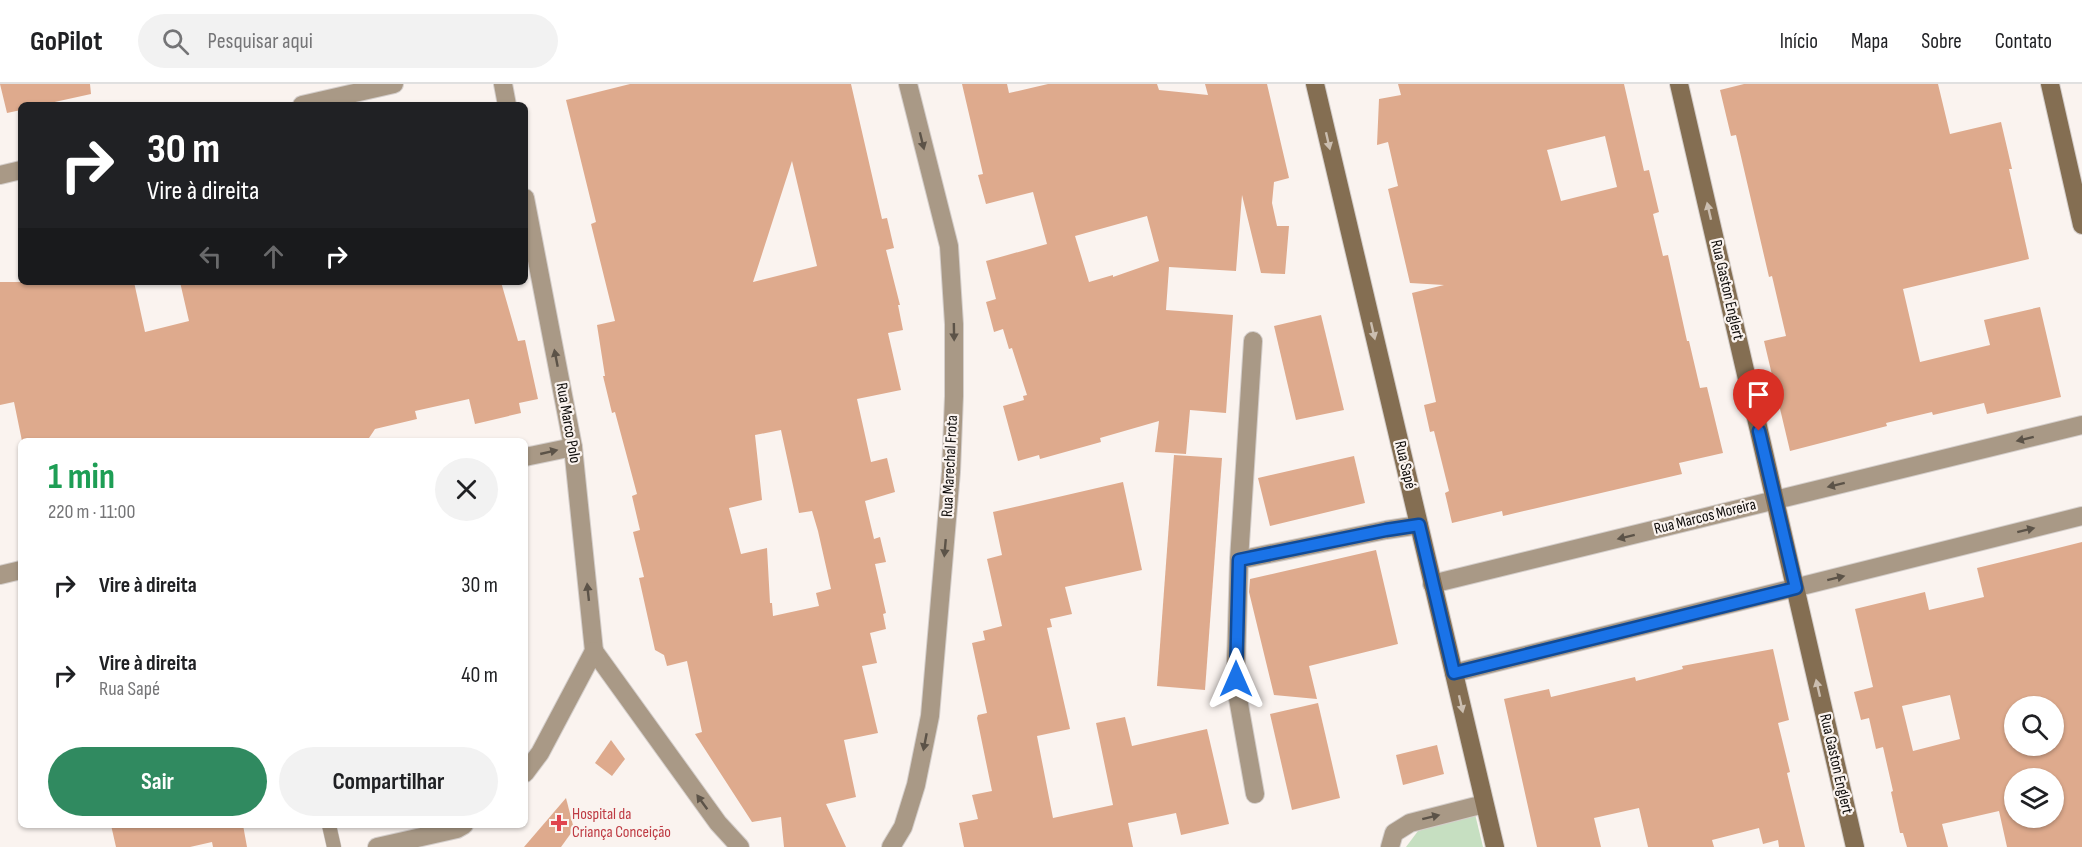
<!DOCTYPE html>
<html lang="pt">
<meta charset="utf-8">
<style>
:root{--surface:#fff;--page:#f2f2f2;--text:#202124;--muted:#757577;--line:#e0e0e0;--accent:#308a60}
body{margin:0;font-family:"Sofia Sans Condensed",sans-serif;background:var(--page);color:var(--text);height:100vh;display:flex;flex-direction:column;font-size:22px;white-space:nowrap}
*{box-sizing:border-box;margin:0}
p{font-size:20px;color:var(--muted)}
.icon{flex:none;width:33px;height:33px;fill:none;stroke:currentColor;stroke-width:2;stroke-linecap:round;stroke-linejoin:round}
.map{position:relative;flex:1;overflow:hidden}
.details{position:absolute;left:18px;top:354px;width:510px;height:390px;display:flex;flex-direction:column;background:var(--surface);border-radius:9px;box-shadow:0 2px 4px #0004}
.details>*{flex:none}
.hud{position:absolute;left:18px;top:18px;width:510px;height:183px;border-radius:9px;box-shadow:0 2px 4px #0004;background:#202124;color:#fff;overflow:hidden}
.buttons{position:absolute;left:2004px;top:612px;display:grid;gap:12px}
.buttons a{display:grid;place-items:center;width:60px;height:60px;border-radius:50%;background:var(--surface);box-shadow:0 2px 4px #0004;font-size:30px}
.pin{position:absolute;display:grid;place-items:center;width:51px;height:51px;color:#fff;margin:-62px -26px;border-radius:50% 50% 50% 0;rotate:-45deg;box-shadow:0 0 6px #0007}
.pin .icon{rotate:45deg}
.me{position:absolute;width:66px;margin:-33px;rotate:0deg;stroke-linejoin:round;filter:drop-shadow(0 0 4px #0008)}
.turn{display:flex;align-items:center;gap:21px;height:126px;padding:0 30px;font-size:27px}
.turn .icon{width:78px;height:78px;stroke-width:2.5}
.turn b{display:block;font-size:42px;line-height:51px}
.lanes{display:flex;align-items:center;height:57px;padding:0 30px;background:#0003;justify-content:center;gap:30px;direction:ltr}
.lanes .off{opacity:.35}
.round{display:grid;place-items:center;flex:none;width:63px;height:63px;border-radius:32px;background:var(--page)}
.summary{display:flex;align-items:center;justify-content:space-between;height:102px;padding:0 30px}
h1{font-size:36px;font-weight:700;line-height:45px;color:#1e9e55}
.action{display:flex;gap:12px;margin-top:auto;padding:12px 30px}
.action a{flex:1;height:69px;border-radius:36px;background:var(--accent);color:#fff;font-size:24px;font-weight:700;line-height:69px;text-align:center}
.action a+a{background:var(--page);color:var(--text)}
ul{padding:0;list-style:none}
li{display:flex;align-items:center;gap:18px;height:90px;padding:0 30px}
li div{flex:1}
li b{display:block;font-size:22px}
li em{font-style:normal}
header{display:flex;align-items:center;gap:36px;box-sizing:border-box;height:84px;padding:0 30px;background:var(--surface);border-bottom:2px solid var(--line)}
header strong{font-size:28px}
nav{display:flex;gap:33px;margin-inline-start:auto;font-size:21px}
.search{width:420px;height:54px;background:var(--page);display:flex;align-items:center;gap:15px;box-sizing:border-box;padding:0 21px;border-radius:33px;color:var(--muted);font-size:22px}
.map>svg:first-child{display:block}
</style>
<header>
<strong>GoPilot</strong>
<div class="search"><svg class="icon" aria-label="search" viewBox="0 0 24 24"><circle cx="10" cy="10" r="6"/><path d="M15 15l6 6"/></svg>Pesquisar aqui</div>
<nav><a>Início</a><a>Mapa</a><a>Sobre</a><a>Contato</a></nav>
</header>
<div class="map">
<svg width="2082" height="763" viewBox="0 0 2082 763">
<rect width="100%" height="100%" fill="#faf3ef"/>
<!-- green -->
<polygon fill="#c6dfc1" points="1475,730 1483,763 1406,763 1418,747"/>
<!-- building -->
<g fill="#deaa8d" fill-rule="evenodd">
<polygon points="0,0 90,0 91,10 41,21 21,21 21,26 7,29"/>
<path d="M630,0H851L882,135L887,134L894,164L886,166L900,221H898L903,246L888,249L901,306L857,315L871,378L887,374L895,408L865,417L874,455L880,453L886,478L875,480L886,529L883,530L886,545L870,549L877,579L862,582L878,649L844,656L856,713L826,720L846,763H784L781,733L752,738L695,650L702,648L687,577L667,582L664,571L655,566L639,494L644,493L633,448L640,446L632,412L637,410L615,328L612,329L603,292H605L597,241L615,237L591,140L596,138L566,16ZM792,77L817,182L753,198ZM781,346L799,429L812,427L818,447L831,505L816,509L819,522L773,532L772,519H770L767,464L741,470L729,424L762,416L755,351Z"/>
<path d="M962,0H1007L1009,9L1048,0H1157L1159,6L1208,11L1205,0H1267L1289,94L1274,98L1272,119L1277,142H1289L1285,190L1261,189L1242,111L1236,187L1169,183L1166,226L1233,231L1226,329L1190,326L1186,370L1155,368L1159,337L1100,354L1101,358L1040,375L1039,371L1018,377L1003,322L1024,316L1023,312L1027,311L1012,264L1009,265L1003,245L994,248L986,218L996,215L986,177L1047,160L1033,108L986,120L978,91L983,90ZM1147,132L1159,177L1113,193V191L1089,198L1075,152Z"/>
<path d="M1398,0H1624L1644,87L1649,86L1659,128L1653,130L1663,172L1668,171L1687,257H1689L1700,304L1707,303L1723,369L1679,379L1682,390L1503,432L1502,427L1452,439L1445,409L1449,407L1434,347L1430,348L1424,321L1436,318L1412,209L1444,201L1410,199L1388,105L1398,102L1388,58L1377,61L1379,15L1401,11ZM1605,52L1617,103L1561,117L1547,66Z"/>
<polygon points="1744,0 1938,0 1950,50 2001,38 2012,85 2009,85 2029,175 1903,205 1920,278 1990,261 1984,236 2040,223 2061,313 1987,330 1984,319 1933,331 1932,328 1886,339 1887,342 1790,367 1764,257 1786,252 1772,192 1769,193 1736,51 1731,52 1720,6"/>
<polygon points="0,198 134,198 145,248 189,237 180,198 501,198 518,257 525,256 538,315 519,319 521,329 475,340 469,315 415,327 417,335 375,345 369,354 356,357 22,357 14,318 0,321"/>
<polygon points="1321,231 1344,326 1296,336 1274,242"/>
<polygon points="1174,371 1222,374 1205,606 1157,602"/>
<polygon points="1354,372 1365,419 1270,442 1258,394"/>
<polygon points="1123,398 1142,486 1065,503 1072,530 1050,535 1052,543 1047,544 1070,645 1037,652 1053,734 1113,721 1096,639 1125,633 1132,662 1207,645 1229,740 1181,751 1176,729 1128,739 1133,763 964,763 959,739 978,735 972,711 992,707 977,634 978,631 987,629 972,559 985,556 983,547 1002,542 987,475 1002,471 993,428"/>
<path d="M2082,458V763H2007L1999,727L1942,740L1948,763H1907L1903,749H1900L1891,708L1893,707L1883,663L1876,665L1869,634L1861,636L1854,608L1873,603L1855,525L1925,508L1929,526L1984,513L1977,484ZM1950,611L1960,655L1913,667L1902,622ZM2014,622H2054V662H2014ZM2014,694H2054V734H2014Z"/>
<polygon points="1376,466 1398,560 1309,582 1317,615 1274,611 1249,508 1250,495"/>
<polygon points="1773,565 1789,636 1778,639 1790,688 1787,689 1805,763 1779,763 1778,756 1763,760 1759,744 1712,756 1714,763 1648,763 1639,724 1594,734 1601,763 1537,763 1504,615 1549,605 1551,613 1635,593 1636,597 1683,585 1682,582"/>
<polygon points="1318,619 1340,714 1292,726 1270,630"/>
<polygon points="611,656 625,675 612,692 595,679"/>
<polygon points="1437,661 1444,690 1403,701 1396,671"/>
<polygon points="566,714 574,745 561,763 524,763"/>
<polygon points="111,741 243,741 247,763 213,763 212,758 190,763 116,763"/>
</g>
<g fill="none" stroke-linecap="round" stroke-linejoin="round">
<defs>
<polyline id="lane" points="329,741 334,763"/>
<g id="street">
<polyline points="503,0 507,21"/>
<polyline points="302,21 394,0"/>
<polyline points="0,91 21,86"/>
<polyline points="525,114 573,363 594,567"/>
<polyline points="1253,257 1239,476 1236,580 1237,609 1255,710"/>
<polyline points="525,373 573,363"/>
<polyline points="1239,476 1386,446 1419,441"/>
<polyline points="0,491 21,486"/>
<polyline points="1432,500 2082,341"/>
<polyline points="594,567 718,739 740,763"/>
<polyline points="1454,589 2082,432"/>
<polyline points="525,689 540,669 594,567"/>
<polyline points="377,763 457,745 464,741"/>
<polyline points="891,763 903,743 916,701 930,632 951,388 954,312 954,240 949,162 908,0"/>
<polyline points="1390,763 1394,749 1410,739 1484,720"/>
</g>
<g id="secondary">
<polyline points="1315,0 1495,763"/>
<polyline points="1679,0 1855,763"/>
<polyline points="2050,0 2082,141"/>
</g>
</defs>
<!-- lane casing -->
<use href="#lane" stroke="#d4cecb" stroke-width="15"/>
<!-- street casing -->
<use href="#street" stroke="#d4cecb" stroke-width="20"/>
<!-- secondary casing -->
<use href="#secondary" stroke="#d4cecb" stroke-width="20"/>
<!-- lane -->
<use href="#lane" stroke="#a99986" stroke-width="14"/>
<!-- street -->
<use href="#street" stroke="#a99986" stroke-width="18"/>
<!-- secondary -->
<use href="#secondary" stroke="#846e52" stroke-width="18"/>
</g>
<!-- one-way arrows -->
<defs><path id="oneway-solid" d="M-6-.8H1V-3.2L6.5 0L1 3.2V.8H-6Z" transform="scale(1.5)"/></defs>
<g fill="#5c5348">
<use href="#oneway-solid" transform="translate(922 57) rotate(76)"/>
<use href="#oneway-solid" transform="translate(954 248) rotate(89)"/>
<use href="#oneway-solid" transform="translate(556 274) rotate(-101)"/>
<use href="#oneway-solid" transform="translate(2025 355) rotate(166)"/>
<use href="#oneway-solid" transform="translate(549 368) rotate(-13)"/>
<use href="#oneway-solid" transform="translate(1836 401) rotate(166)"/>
<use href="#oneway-solid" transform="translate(2026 446) rotate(-14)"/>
<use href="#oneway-solid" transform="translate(1626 453) rotate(166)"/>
<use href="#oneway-solid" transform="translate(945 464) rotate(95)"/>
<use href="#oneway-solid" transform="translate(1836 494) rotate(-14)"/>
<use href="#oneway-solid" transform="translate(588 508) rotate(-96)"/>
<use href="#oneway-solid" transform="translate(925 658) rotate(101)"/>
<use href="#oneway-solid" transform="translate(702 718) rotate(-126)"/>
<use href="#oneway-solid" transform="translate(1431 733) rotate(-14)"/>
</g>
<g fill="#cbbeb0">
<use href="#oneway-solid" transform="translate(1328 57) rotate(77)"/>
<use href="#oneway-solid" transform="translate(1709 127) rotate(-103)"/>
<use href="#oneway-solid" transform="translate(1373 247) rotate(77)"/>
<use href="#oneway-solid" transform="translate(1818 604) rotate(-103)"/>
<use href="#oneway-solid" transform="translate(1461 620) rotate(77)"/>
</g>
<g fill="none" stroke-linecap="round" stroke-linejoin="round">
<defs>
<polyline id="route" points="1236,595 1239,476 1386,446 1419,441 1454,589 1796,504 1759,347"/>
</defs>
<!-- route casing -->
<use href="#route" stroke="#114b97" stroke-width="15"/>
<!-- route -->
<use href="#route" stroke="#1a73e8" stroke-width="10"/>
</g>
<!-- markers -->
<path fill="#e0444e" stroke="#faf3ef" stroke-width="2" d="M556 730h6v6h6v6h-6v6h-6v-6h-6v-6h6z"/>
<g text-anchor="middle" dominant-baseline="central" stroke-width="4.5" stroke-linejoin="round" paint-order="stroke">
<!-- street labels -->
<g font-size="16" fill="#0f0d0b" stroke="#faf3ef">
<text transform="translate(1727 206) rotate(77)">Rua Gaston Englert</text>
<text transform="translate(568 339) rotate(80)">Rua Marco Polo</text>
<text transform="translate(1405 381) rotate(77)">Rua Sapé</text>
<text transform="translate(950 382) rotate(-87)">Rua Marechal Frota</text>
<text transform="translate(1705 433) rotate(-14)">Rua Marcos Moreira</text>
<text transform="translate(1836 680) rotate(77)">Rua Gaston Englert</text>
</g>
<!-- health labels -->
<g font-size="16" fill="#be3a42" stroke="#faf3ef" text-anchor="start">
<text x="572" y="730">Hospital da<tspan x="572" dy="18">Criança Conceição</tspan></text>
</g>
</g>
</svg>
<div class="buttons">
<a><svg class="icon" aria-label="search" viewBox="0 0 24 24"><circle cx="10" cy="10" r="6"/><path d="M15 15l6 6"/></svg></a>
<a><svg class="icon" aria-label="layers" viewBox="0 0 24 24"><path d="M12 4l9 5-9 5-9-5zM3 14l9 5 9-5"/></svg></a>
</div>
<div class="pin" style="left:1759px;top:347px;background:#d93025"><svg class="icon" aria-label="arrive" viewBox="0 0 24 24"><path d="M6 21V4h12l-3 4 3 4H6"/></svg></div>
<svg class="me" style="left:1236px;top:595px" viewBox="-20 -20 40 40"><path d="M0-17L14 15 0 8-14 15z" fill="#1a73e8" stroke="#fff" stroke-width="4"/></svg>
<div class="hud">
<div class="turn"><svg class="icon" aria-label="right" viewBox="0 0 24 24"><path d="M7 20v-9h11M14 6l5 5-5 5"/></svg><div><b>30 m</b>Vire à direita</div></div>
<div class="lanes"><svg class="icon off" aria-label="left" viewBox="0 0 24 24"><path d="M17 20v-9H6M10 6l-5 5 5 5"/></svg><svg class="icon off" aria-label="ahead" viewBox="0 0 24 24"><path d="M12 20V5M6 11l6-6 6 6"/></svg><svg class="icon" aria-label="right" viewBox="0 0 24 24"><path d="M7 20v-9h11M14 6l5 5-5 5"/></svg></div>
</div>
<section class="details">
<div class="summary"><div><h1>1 min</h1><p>220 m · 11:00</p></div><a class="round"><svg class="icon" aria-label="close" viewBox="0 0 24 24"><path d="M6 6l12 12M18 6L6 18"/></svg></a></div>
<ul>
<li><svg class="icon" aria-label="right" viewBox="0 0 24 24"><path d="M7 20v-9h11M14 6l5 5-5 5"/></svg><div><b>Vire à direita</b></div><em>30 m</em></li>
<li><svg class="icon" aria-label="right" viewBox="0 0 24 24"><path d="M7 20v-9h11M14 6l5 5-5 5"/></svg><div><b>Vire à direita</b><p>Rua Sapé</p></div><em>40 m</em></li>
</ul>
<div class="action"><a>Sair</a><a>Compartilhar</a></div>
</section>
</div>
